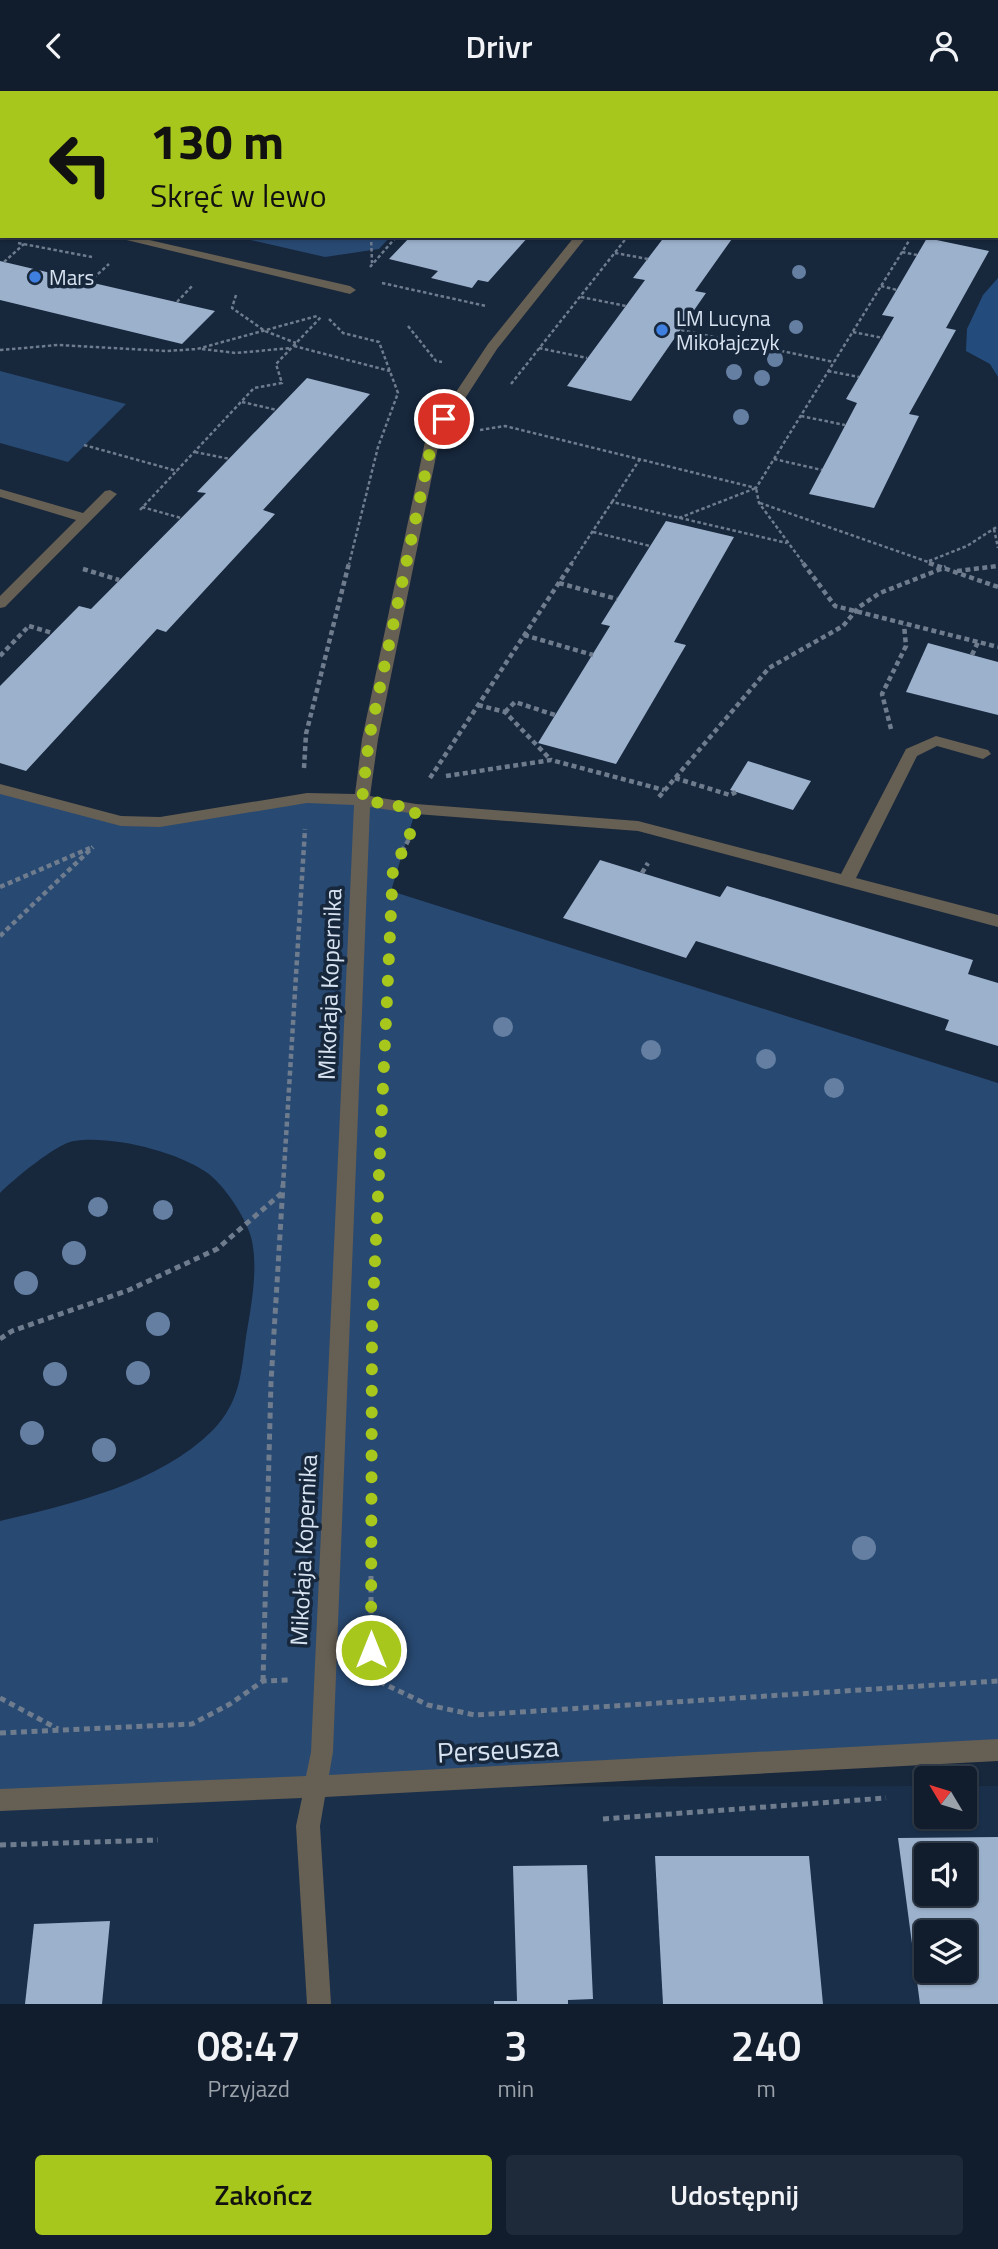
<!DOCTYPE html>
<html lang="pl">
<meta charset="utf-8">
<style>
:root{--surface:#111d2d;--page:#1e2a39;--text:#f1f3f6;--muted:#9ca2aa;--line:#303b49;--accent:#a8c71c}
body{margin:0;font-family:"Titillium Web",sans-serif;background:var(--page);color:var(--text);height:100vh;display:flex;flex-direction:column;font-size:26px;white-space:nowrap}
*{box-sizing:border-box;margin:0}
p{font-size:23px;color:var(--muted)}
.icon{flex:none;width:38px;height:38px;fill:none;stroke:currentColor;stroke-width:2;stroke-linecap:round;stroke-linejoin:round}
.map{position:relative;height:1913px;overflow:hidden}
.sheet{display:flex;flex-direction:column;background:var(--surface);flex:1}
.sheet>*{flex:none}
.guide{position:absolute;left:0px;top:0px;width:999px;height:147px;box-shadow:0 2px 5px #0004,0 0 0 2px var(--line);background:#a8c71c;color:#111;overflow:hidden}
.needle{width:46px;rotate:308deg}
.tools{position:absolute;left:914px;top:1675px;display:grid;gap:14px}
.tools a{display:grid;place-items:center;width:63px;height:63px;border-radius:7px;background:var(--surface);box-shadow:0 2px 5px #0004,0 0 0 2px var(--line);font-size:35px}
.pin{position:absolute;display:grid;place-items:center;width:60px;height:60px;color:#fff;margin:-30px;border:4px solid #fff;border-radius:50%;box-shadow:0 2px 7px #0007}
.me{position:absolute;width:77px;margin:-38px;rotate:0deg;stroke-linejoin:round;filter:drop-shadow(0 0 5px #0008)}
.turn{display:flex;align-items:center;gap:24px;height:147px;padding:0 35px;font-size:32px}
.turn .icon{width:91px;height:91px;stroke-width:2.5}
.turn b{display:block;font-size:49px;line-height:60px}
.eta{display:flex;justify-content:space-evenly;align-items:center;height:119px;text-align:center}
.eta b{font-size:42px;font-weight:600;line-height:49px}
.action{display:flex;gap:14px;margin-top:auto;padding:14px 35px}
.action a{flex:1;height:80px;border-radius:7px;background:var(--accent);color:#111;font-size:28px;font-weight:600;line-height:80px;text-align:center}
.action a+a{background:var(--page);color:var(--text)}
header{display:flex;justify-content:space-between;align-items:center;height:91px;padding:0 35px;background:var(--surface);font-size:32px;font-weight:600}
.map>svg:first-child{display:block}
</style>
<header><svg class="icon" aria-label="back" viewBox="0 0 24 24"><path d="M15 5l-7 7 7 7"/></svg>Drivr<svg class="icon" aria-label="person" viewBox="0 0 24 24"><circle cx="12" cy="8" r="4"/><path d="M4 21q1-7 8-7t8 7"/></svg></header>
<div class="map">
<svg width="998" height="1913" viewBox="0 0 998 1913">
<rect width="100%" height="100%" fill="#17273c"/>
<!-- built -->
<path fill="#1a2f4a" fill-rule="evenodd" d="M926,1695V1726H964V1695H998V1913H0V1696ZM926,1764H964V1802H926ZM926,1841H964V1880H926Z"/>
<!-- green -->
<g fill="#284972">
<polygon points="176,0 509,0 174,2"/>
<polygon points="233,145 391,145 379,158 325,166"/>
<polygon points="0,280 126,313 68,371 0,352"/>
<path d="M0,698L121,730L160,731L307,707L416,718L391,800L998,992V1654L0,1709V1430C71,1413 159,1393 213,1339C240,1311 241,1283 246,1246C251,1216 259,1176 251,1146C246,1127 223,1092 206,1081C176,1060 110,1044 74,1050C57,1052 13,1089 0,1102Z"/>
</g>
<!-- forest -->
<polygon fill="#234c7d" points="998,187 998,286 990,273 966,260 967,238 983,204"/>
<!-- building -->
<g fill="#9cb1cc" fill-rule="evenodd">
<polygon points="411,145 529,145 488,191 478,189 472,197 431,187 438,180 389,168"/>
<polygon points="665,145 734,145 695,200 706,202 631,310 567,295 645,189 633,187"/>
<polygon points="927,147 989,160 946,237 956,239 909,323 919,325 874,417 809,403 857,312 846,308 894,226 882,224"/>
<polygon points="0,170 89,191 215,220 182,253 0,209"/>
<polygon points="307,287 370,303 263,419 275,423 166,541 157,538 26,680 0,672 0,595 79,515 91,518 206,402 197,401"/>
<polygon points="666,430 734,446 674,551 686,554 616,673 538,652 610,535 601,533"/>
<polygon points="928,552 998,571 998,624 906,601"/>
<polygon points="748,670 811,690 793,719 730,699"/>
<polygon points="600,769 720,806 727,795 973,869 968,883 998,892 998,955 945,939 949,929 696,850 686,867 563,827"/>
<path d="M998,1746V1913H920L898,1747ZM926,1764H964V1802H926ZM926,1841H964V1880H926Z"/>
<polygon points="655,1765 809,1765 823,1913 663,1913"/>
<polygon points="587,1774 593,1908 568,1909 568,1913 494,1913 494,1910 517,1910 513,1775"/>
<polygon points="110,1830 102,1913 25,1913 34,1833"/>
</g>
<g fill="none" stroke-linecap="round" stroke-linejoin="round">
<!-- path-far2 -->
<g stroke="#6e7c8e" stroke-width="2.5" stroke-dasharray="3.5 2.5" stroke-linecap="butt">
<polyline points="259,0 264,2"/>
<polyline points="370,0 377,2"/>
<polyline points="938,0 949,2"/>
<polyline points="12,2 14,0"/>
<polyline points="156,2 158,0"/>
<polyline points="491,2 500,0"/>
<polyline points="802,2 805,0"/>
<polyline points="863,2 865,0"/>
<polyline points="371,145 372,172"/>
<polyline points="18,152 92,166"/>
<polyline points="902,161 917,164"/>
<polyline points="615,162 648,168"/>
<polyline points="4,171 24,153"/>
<polyline points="370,176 397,145"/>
<polyline points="89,191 109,173"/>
<polyline points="382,192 486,215"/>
<polyline points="881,195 897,199"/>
<polyline points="236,204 232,217 265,240 296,252"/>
<polyline points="581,206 626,215"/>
<polyline points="177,211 193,194"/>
<polyline points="329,228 343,242 379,251 398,302 378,356 349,473"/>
<polyline points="408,235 436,270 442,271"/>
<polyline points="681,239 834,271"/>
<polyline points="853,241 883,247"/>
<polyline points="294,255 390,280"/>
<polyline points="539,257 587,267"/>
<polyline points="202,258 236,262 291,257"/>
<polyline points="0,259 58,254 167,260 197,258 317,225"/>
<polyline points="828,280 859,286"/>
<polyline points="511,293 628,145"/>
<polyline points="242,311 277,319"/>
<polyline points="801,325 845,334"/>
<polyline points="480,339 505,335 756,397 912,145"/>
<polyline points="84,354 177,380"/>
<polyline points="195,361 230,368"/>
<polyline points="774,368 822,379"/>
<polyline points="612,411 640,368"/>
<polyline points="760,412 934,473"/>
<polyline points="142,416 181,427"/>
<polyline points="140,419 254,297 282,292 276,273 322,225"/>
<polyline points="679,427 756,397 759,412 804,473"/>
<polyline points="994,438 998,457"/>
<polyline points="593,441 650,455"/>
<polyline points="929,470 967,455 998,435"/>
<polyline points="571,473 612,411 787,452"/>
</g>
<!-- path-far1 -->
<g stroke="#6e7c8e" stroke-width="4.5" stroke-dasharray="5 3.5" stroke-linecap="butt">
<polyline points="803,472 835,515 998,556"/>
<polyline points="929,472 998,496"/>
<polyline points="83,478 119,489"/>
<polyline points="957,480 998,475"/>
<polyline points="559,492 617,508"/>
<polyline points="29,535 52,542"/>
<polyline points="524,544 593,564"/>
<polyline points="972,564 978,551"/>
<polyline points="0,565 27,537"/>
<polyline points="478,614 505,621 551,669"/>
<polyline points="505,621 515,611 555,624"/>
<polyline points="891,638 882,603 906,555 904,534"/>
<polyline points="304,677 306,643 349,472"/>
<polyline points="446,685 551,669 664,699"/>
<polyline points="430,687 572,472"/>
<polyline points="675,687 730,704 736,701"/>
<polyline points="659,706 769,577 843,535 859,516 880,502 946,476"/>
<polyline points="398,768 409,748"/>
<polyline points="642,782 648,772"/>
<polyline points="0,796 90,757"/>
<polyline points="0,845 93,756"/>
<polyline points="283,1095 305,738"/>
</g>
<!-- path -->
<g stroke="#6e7c8e" stroke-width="5" stroke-dasharray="6 4.5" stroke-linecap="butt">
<polyline points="0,1248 12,1240 129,1199 217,1158 283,1101"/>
<polyline points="371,1485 371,1586"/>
<polyline points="370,1586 428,1614 475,1624 998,1590"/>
<polyline points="263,1590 271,1291 283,1094"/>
<polyline points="0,1607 58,1638"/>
<polyline points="0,1642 192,1633 230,1613 263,1590 288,1589"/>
<polyline points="603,1728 886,1707"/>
<polyline points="0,1754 158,1749"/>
</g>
<!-- minor -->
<g fill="#665f53" fill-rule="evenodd">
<polygon points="699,0 711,0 698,2"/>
<rect x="0" y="124" width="2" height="6"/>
<polygon points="110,145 132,145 350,195 356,199 350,203"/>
<polygon points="575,145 587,145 497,258 440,346 378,648 370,705 416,713 638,730 841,783 906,658 936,645 988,659 991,663 983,668 937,655 917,665 856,787 998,824 998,836 638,740 416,723 370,716 333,1661 329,1684 998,1648 998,1670 325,1706 320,1735 331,1913 307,1913 296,1735 302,1707 0,1720 0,1698 306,1685 311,1661 354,714 307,712 160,736 121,735 0,703 0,693 121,725 160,726 307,702 355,703 362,648 426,346 488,253"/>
<polygon points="0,398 83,422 105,400 110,399 117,403 5,516 0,517 0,505 76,429 0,406"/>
</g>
</g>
<!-- trees -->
<g fill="#647fa1">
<circle cx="799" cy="181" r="7"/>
<circle cx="796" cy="236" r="7"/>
<circle cx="775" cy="268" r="8"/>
<circle cx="734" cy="281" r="8"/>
<circle cx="762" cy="287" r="8"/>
<circle cx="741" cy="326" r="8"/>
<circle cx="503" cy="936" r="10"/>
<circle cx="651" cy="959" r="10"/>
<circle cx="766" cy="968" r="10"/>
<circle cx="834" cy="997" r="10"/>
<circle cx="98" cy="1116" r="10"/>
<circle cx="163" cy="1119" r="10"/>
<circle cx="74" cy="1162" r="12"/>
<circle cx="26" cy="1192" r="12"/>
<circle cx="158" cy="1233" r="12"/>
<circle cx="138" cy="1282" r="12"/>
<circle cx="55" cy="1283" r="12"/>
<circle cx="32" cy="1342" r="12"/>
<circle cx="104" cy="1359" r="12"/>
<circle cx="864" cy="1457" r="12"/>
</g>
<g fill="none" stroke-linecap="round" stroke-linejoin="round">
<!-- route -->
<polyline stroke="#a8c71c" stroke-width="12" stroke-dasharray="0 21.6" points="371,1559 372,1235 393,777 408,751 416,718 362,709 369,648 433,346 444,328"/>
</g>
<!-- markers -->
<g fill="#3f7fe0" stroke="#17273c" stroke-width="2.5">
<circle cx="35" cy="186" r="7"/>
<circle cx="662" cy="239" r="7"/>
</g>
<g text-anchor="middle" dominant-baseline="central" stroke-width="7" stroke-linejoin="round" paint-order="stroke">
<!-- far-poi labels -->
<g font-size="21" fill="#d8e3f1" stroke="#17273c" text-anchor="start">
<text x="49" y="186">Mars</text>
<text x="676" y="227">LM Lucyna<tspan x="676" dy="24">Mikołajczyk</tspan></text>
</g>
<!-- street labels -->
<g font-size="24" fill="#d8e3f1" stroke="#17273c">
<text transform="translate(329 893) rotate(-88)">Mikołaja Kopernika</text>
<text transform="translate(303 1459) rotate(-87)">Mikołaja Kopernika</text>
</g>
<!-- near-street labels -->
<g font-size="28" fill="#d8e3f1" stroke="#17273c">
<text transform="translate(498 1658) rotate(-3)">Perseusza</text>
</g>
</g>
</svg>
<div class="tools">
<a><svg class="needle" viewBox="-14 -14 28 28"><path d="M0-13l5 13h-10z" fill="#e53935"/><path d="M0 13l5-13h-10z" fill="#9ca2aa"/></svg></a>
<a><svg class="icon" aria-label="sound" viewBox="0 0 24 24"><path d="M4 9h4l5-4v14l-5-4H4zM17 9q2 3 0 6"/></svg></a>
<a><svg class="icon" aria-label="layers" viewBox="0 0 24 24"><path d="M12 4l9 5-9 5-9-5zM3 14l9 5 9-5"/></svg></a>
</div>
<div class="pin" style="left:444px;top:328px;background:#d93025"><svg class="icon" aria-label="arrive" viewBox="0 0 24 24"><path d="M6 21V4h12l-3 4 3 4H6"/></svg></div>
<svg class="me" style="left:371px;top:1559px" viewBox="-20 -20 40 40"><circle r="17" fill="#a8c71c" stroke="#fff" stroke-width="3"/><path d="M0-11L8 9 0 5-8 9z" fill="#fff"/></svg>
<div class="guide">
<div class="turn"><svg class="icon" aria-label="left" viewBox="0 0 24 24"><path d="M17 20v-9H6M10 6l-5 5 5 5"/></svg><div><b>130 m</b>Skręć w lewo</div></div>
</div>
</div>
<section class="sheet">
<div class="eta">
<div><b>08:47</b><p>Przyjazd</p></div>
<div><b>3</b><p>min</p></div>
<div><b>240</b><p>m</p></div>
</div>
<div class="action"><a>Zakończ</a><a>Udostępnij</a></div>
</section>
